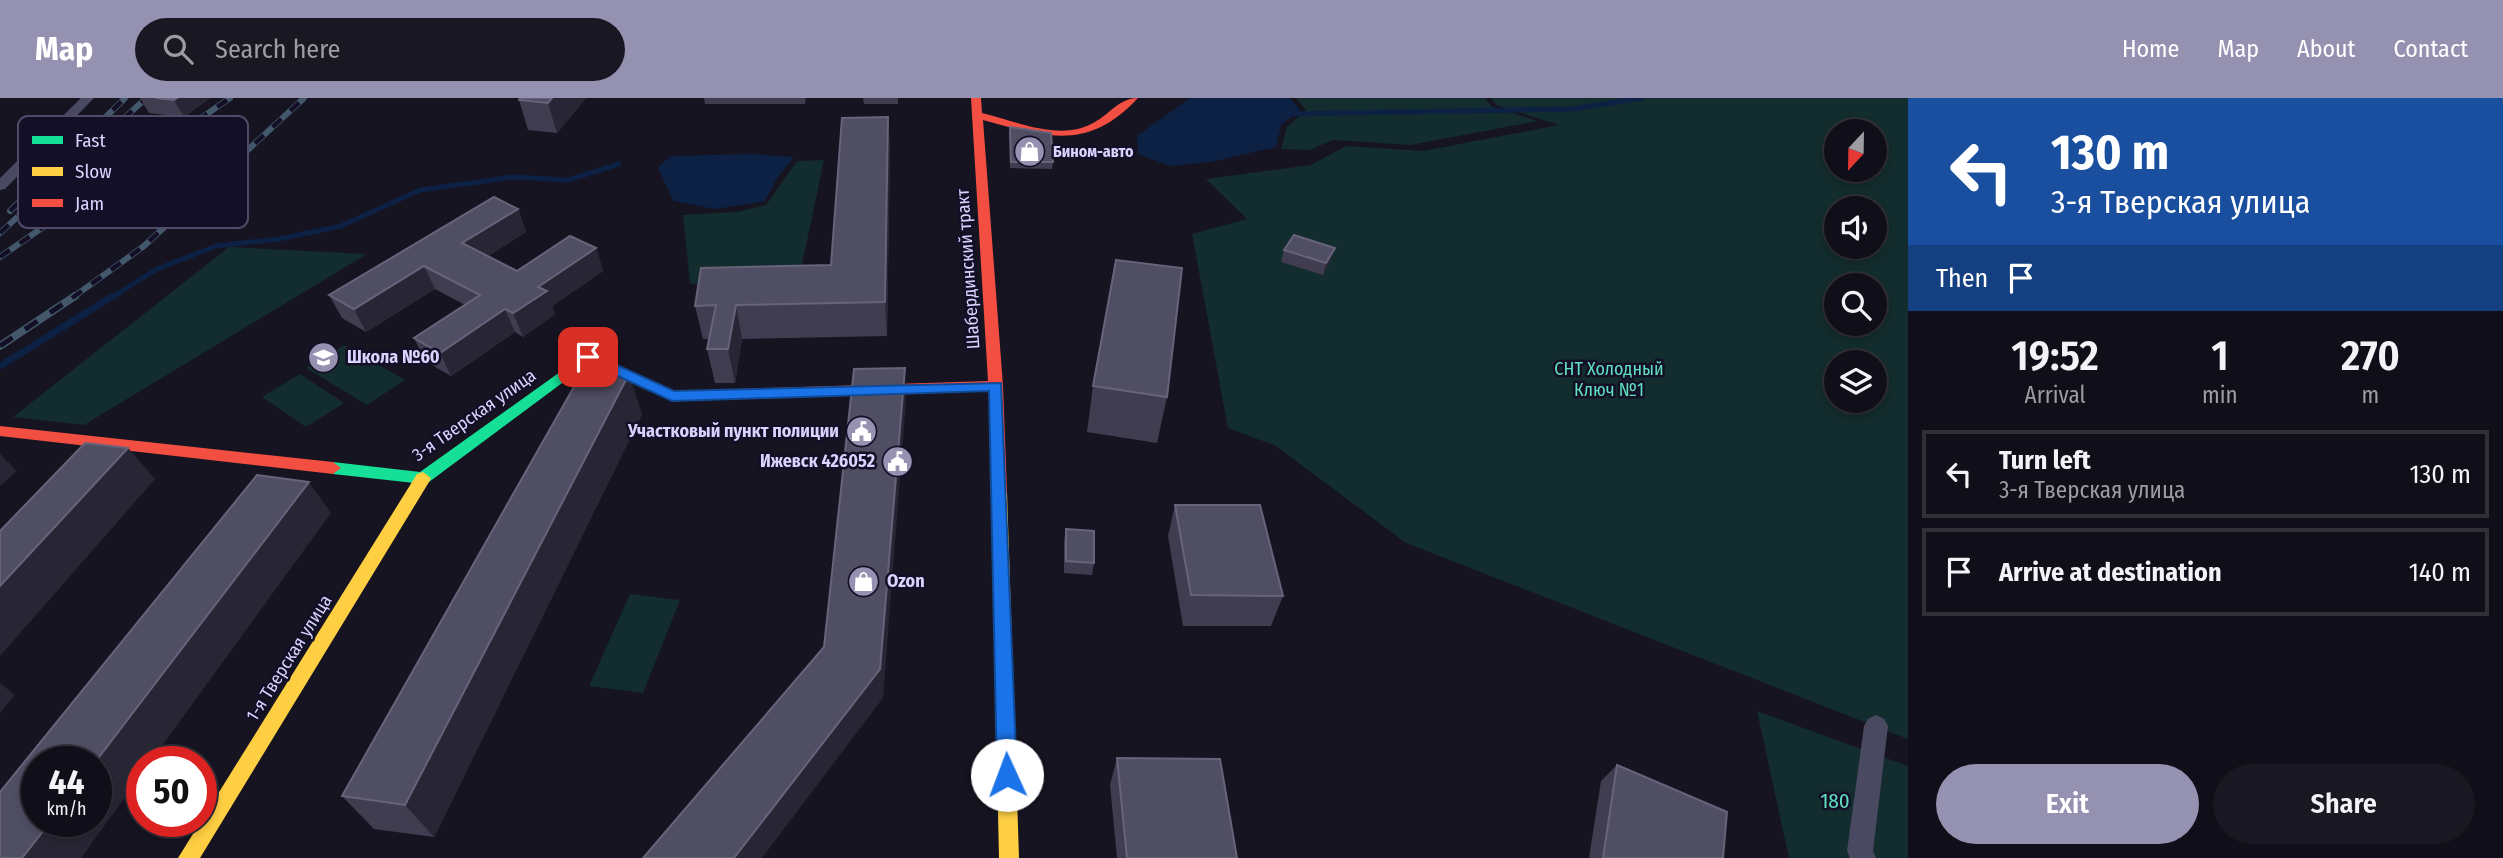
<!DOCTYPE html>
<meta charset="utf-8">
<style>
:root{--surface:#100f19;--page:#191822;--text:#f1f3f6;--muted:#9c9ca2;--line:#302f38;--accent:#9591b1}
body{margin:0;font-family:"Fira Sans Condensed",sans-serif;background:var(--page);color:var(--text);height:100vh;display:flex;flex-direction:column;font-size:26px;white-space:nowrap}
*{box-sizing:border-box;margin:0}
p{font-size:23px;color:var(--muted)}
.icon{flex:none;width:38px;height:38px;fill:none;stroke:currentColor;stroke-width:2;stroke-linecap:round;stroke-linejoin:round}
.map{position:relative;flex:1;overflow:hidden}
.panel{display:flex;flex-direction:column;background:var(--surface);width:595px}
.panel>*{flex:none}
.hud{background:#1a4fa0;color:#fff;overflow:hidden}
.needle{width:46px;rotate:202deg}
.fabs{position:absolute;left:1824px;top:21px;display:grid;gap:14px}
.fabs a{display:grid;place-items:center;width:63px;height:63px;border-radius:50%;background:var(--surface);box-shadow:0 4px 10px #0003,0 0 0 2px var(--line);font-size:35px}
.speed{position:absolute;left:21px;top:648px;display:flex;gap:14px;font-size:35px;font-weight:700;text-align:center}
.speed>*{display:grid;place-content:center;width:91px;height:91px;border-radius:50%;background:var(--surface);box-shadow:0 4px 10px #0003,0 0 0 2px var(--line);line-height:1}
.speed small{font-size:18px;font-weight:400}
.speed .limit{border:10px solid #d22;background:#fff;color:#111}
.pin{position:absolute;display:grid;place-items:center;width:60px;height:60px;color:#fff;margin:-30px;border-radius:14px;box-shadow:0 4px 10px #0006}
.me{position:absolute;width:77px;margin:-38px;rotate:358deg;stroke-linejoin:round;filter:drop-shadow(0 0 5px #0008)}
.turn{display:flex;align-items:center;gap:24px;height:147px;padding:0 28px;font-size:32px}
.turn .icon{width:91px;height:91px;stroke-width:2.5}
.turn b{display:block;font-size:49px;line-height:60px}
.then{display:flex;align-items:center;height:66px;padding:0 28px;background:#0003;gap:14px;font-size:26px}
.eta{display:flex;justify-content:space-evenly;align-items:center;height:119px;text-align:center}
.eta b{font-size:42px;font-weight:600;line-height:49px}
.action{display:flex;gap:14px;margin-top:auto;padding:14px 28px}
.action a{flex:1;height:80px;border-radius:42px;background:var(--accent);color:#fff;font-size:28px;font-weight:600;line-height:80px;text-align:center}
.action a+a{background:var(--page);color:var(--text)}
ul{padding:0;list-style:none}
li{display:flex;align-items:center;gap:21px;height:88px;margin:0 14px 10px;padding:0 14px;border:4px solid var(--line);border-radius:0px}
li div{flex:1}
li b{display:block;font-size:26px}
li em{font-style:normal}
header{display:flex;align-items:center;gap:42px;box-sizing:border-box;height:98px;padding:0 35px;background:var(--accent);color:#fff}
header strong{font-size:33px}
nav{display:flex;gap:38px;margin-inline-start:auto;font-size:24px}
.search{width:490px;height:63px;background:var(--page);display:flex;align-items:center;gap:18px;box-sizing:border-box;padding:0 24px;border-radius:38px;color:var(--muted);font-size:26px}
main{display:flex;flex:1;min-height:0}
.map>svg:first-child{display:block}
</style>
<header>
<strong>Map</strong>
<div class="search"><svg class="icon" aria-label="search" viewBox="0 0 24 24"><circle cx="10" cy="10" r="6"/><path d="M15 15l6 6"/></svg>Search here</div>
<nav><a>Home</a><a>Map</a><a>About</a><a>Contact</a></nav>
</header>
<main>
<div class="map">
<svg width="1908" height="760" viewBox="0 0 1908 760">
<rect width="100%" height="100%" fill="#161421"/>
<!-- green -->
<g fill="#132c2d" fill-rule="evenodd">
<polygon points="1296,0 1485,0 1491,8 1538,23 1410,47 1333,42 1310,52 1281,51 1287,29 1306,12"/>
<path d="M1491,0H1908V641L1406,445L1276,348L1228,330L1192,136L1247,121L1206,81L1311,67L1346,48L1423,53L1559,27L1496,7ZM1836,33H1874V72H1836ZM1836,110H1874V149H1836ZM1836,187H1874V226H1836ZM1836,264H1874V303H1836Z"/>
<polygon points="824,62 799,181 690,186 683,117 736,114 766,107 797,63"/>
<polygon points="229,149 367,156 84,327 13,319"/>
<polygon points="344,247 405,282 367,307 306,270"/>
<polygon points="300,276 344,305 306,329 262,299"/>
<polygon points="630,496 680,502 643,595 589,588"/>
<polygon points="1757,613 1908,668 1908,760 1789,760"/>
</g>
<!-- water -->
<g fill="#0d2144">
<polygon points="1190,0 1290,0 1300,12 1281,27 1276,49 1210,64 1171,68 1138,56 1137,38"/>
<polygon points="752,56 794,59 777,80 765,103 715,111 673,103 658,69 671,58"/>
</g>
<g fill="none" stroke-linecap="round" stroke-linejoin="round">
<!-- stream-far1 -->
<g stroke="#0d2144" stroke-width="5">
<polyline points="1287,16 1573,11 1642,0"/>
<polyline points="111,200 157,171 216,148 279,141 341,128 420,92 514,79 568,82 619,66"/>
</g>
<!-- stream -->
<polyline stroke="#0d2144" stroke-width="7" points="0,268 113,198"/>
<!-- street -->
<g fill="#4a4962" fill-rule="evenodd">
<polygon points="81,0 94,0 5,91 0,92 0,80"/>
<polygon points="1876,617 1884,621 1888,628 1873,753 1876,760 1850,760 1847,753 1864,628 1868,621"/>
</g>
<!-- fast -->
<polygon fill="#16e098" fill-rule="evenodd" points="588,254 632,274 634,277 627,282 589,265 429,384 423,386 333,376 325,370 333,364 420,374"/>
<!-- slow -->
<g fill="#ffcf43" fill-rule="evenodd">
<polygon points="423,374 431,380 429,384 200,760 178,760 417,376"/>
<polygon points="999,388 1005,390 1007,394 1019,760 999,760 991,394 993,390"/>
</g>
<!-- jam -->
<g fill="#f24e42" fill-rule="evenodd">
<path d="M971,0H981L982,15C1015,23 1059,43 1091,26C1109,18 1118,0 1138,0C1088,54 1046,39 983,22L1003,288L1007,394L1005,398H993L991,394L989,293L672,303L622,280L620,277L622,274L627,272L674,293L988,283Z"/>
<polygon points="0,328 333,364 341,370 333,376 0,338"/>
</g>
<defs>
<g id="rail-far1">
<polyline points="10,113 125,0"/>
<polyline points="0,135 146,0"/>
<polyline points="0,159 230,0"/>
<polyline points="72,200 144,148 304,0"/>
</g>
<polyline id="rail" points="0,248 75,198"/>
</defs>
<!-- rail-far1 casing -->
<use href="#rail-far1" stroke="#43596b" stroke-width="6"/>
<!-- rail casing -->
<use href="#rail" stroke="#43596b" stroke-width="8"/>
<!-- rail-far1 -->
<use href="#rail-far1" stroke="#130f26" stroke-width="4.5" stroke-dasharray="12" stroke-linecap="butt"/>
<!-- rail -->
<use href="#rail" stroke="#130f26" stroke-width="5" stroke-dasharray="15" stroke-linecap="butt"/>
</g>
<!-- wall -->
<g fill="#403d50">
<polygon points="140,0 210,0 184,19 149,15"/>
<polygon points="520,0 586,0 557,35 528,32 519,2"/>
<polygon points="704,0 806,0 805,6 705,6"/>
<polygon points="863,0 898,0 898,6 864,6"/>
<polygon points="888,19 890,51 887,238 742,241 735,285 715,285 707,251 709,241 703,241 695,208 831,167"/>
<polygon points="1009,35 1053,64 1052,71 1010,70"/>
<polygon points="518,111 526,134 488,158 517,173 596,150 603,173 552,208 555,216 523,239 515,234 451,278 425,263 414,240 465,207 435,191 366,234 342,220 329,197"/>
<polygon points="1284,152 1331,162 1323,177 1281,164"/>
<polygon points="1093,288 1167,299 1157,345 1087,334"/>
<polygon points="642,316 434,739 374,731 342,698"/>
<polygon points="1175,407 1283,498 1271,528 1183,528 1168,438"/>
<polygon points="1066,431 1094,465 1092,477 1064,475 1064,443"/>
<polygon points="1117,660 1237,760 1117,760 1110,687"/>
<polygon points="1617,667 1723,760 1589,760 1601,683"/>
</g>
<!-- shaded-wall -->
<g fill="#282635">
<polygon points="177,0 210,0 184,19 174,2"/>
<polygon points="552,0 586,0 557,35 548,5"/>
<polygon points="888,19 890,51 887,238 885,204"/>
<polygon points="518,111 526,134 472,168 462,145"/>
<polygon points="596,150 603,173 552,208 555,216 523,239 513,215 538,189"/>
<polygon points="1335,150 1331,162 1323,177 1326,165"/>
<polygon points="424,168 435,191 366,234 354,211"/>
<polygon points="736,207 742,241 735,285 728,251"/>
<polygon points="505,211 515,234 451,278 440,255"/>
<polygon points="905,270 906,302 883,600 762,760 734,760 880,571"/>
<polygon points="629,276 642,316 434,739 405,707"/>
<polygon points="128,350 155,381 0,558 0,488"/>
<polygon points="0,356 17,373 0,388"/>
<polygon points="309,384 331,415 151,663 142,663 142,676 81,760 22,760 51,723 96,723 96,663"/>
<polygon points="0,585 15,597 0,615"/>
</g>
<!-- building -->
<g fill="#504e63" stroke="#66637b" stroke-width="2">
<polygon points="156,0 177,0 174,2"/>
<polygon points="520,0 552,0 548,5 519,2"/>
<polygon points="888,19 885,204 736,207 728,251 707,251 716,207 695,208 701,170 831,167 842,20"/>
<polygon points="1010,29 1051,35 1053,64 1011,64"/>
<polygon points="494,99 518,111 462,145 517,173 570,138 596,150 538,189 547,193 513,215 505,211 440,255 414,240 480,197 424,168 354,211 329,197"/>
<polygon points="1294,137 1335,150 1326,165 1284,152"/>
<polygon points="1116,162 1182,170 1167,299 1093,288"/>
<polygon points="905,270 880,571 734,760 643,760 824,549 854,271"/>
<polygon points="584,271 629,276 405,707 342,698"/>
<polygon points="85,345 128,350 0,488 0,433"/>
<polygon points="257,377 309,384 96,663 37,663 37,723 51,723 22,760 0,760 0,694"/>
<polygon points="1175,407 1260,407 1283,498 1191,497"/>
<polygon points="1066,431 1094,433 1094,465 1066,463"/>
<polygon points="1117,660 1220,661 1237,760 1127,760"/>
<polygon points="1617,667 1727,714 1723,760 1603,760"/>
</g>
<!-- route -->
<polygon fill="#1a73e8" stroke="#114b97" stroke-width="2" points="588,254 674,293 1001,285 1017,677 1014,683 1007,686 1000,683 997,677 989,293 672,303 583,262 581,259"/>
<!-- icons -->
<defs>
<symbol id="shop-disc" viewBox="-11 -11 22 22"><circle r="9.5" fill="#9591b1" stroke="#130f26"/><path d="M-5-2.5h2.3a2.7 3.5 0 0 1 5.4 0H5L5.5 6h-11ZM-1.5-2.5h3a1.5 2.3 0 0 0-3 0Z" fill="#fff"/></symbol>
<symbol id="school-disc" viewBox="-11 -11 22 22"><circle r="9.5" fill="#9591b1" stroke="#130f26"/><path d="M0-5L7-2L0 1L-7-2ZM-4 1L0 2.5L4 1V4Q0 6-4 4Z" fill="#fff"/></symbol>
<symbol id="civic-disc" viewBox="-11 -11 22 22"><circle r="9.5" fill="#9591b1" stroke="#130f26"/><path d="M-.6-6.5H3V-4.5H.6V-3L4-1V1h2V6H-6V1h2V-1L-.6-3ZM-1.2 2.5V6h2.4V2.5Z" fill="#fff"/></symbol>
</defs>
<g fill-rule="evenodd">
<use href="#shop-disc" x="1012" y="36" width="35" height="35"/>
<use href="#school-disc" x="306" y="242" width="35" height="35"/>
<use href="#civic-disc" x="844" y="316" width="35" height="35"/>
<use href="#civic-disc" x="880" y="346" width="35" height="35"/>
<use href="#shop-disc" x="846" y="466" width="35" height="35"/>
</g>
<g text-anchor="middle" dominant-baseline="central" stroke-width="5" stroke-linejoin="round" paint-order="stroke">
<!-- far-poi labels -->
<g font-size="16" font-weight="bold" fill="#d9d4ff" stroke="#130f26" text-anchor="start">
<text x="1053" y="53">Бином-авто</text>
</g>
<!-- street labels -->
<g font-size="18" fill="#d9d4ff" stroke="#130f26">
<text transform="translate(968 171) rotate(-94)">Шабердинский тракт</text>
<text transform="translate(474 317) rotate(-35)">3-я Тверская улица</text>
<text transform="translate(289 560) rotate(-58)">1-я Тверская улица</text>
</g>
<!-- poi labels -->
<g font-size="18" font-weight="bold" fill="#d9d4ff" stroke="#130f26" text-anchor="start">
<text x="347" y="259">Школа №60</text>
<text x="839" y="333" text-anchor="end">Участковый пункт полиции</text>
<text x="875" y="363" text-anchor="end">Ижевск 426052</text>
<text x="887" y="483">Ozon</text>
</g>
<!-- park labels -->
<g font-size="18" fill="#5fe0c0" stroke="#130f26">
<text x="1609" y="271">СНТ Холодный<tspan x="1609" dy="21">Ключ №1</tspan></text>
</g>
<!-- near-park labels -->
<g font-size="21" fill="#5fe0c0" stroke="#130f26">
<text x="1835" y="703">180</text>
</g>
</g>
<!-- legend -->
<rect x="18" y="18" width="230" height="112" rx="10" fill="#130f26" stroke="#4e4a67" stroke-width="2"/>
<rect x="32" y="38" width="31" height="8" fill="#16e098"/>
<rect x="32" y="69" width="31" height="9" fill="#ffcf43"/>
<rect x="32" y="101" width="31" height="8" fill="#f24e42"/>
<g font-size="19" fill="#d9d4ff">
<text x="75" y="49">Fast</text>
<text x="75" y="80">Slow</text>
<text x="75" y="112">Jam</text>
</g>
</svg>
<div class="fabs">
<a><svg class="needle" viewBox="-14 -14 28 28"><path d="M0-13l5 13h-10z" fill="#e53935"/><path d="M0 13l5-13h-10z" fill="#9c9ca2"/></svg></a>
<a><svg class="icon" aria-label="sound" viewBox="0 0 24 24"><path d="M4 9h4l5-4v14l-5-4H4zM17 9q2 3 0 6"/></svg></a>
<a><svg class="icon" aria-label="search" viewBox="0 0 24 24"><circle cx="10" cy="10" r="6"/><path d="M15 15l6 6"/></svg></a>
<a><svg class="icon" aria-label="layers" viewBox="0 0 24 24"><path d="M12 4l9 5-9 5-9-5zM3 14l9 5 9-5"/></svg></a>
</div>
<div class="speed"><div>44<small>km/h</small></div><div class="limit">50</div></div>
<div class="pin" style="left:588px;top:259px;background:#d93025"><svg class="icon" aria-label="arrive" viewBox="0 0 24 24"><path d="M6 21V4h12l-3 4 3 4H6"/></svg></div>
<svg class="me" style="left:1007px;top:677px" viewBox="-20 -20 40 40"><circle r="19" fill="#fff"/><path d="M0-13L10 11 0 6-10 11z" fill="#1a73e8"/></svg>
</div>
<section class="panel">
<div class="hud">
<div class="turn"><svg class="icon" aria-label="left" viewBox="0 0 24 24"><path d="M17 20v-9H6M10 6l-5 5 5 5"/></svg><div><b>130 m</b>3-я Тверская улица</div></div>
<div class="then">Then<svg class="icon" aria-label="arrive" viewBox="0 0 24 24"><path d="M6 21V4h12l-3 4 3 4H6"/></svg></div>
</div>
<div class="eta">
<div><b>19:52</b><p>Arrival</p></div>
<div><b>1</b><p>min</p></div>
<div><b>270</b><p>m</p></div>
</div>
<ul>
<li><svg class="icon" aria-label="left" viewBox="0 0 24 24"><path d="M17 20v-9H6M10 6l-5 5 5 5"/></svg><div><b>Turn left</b><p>3-я Тверская улица</p></div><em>130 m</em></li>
<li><svg class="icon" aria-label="arrive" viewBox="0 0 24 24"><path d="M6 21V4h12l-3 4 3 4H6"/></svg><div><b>Arrive at destination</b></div><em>140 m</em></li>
</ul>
<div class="action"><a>Exit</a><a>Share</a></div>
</section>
</main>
